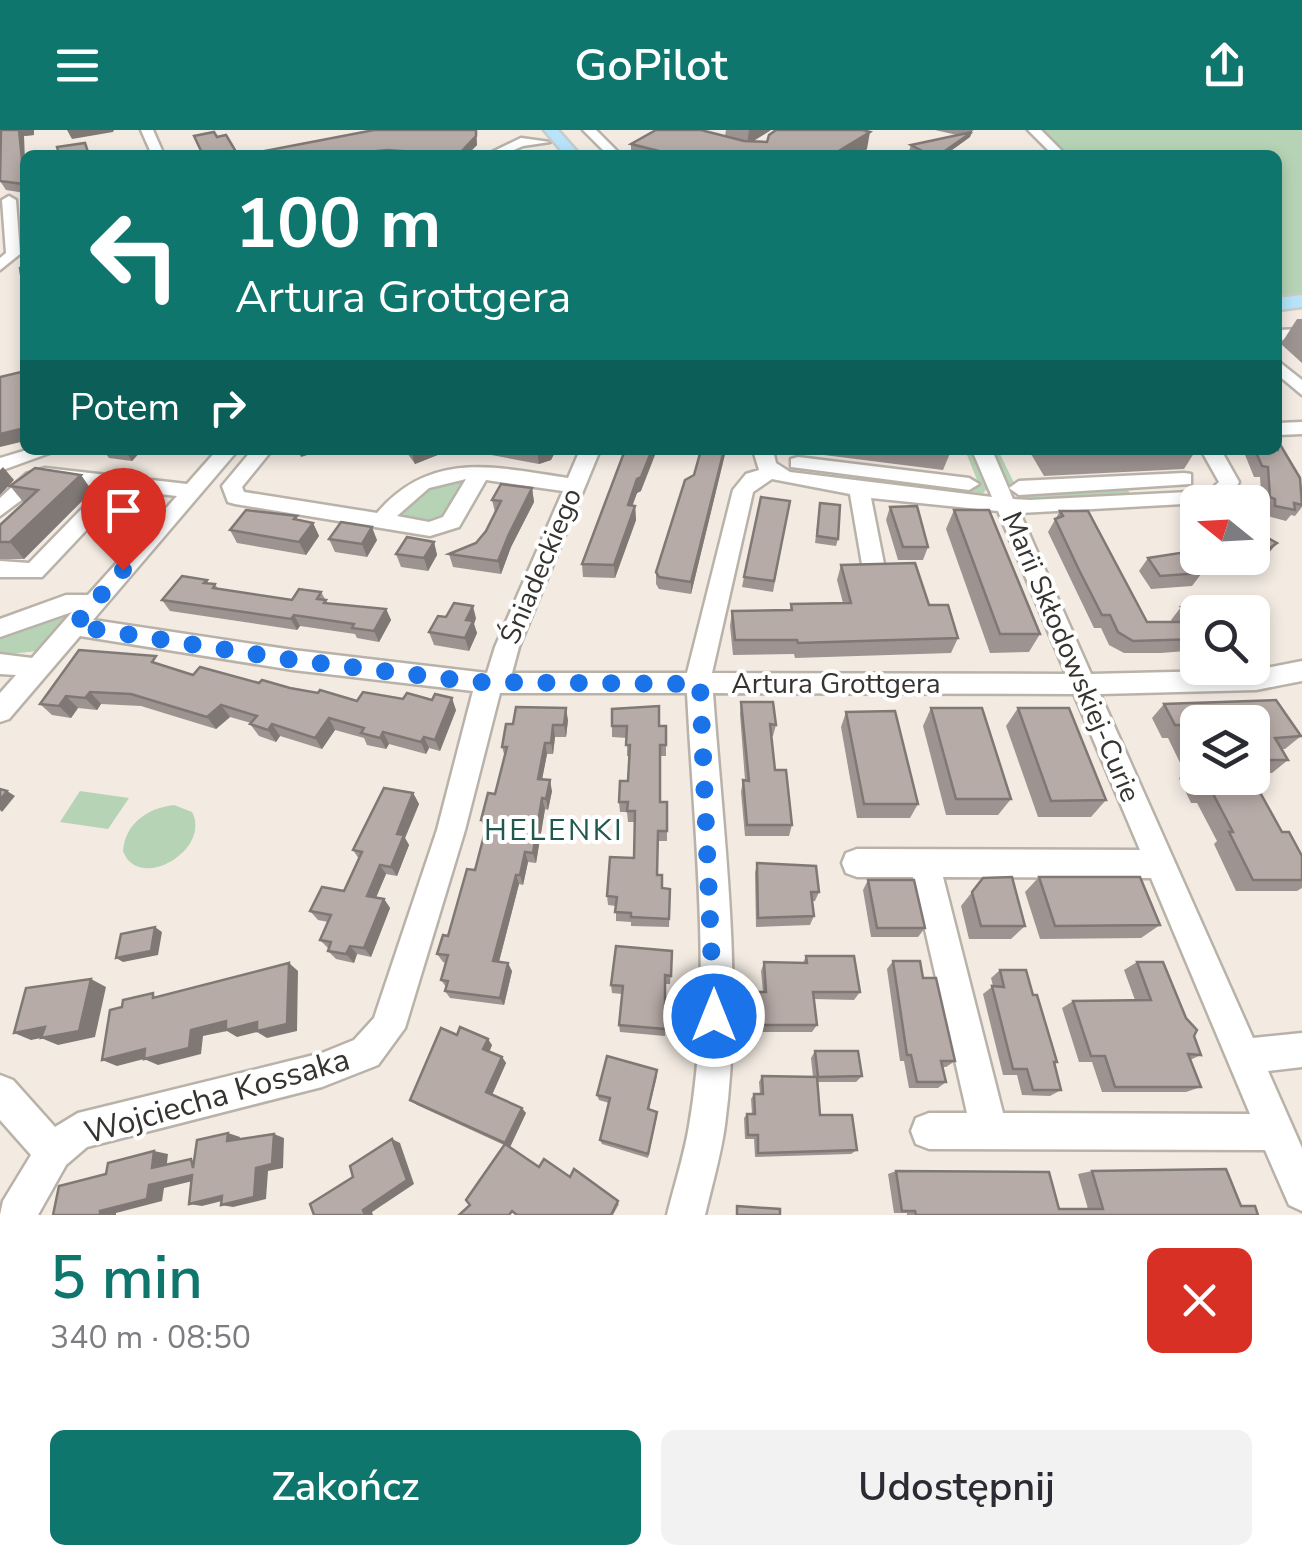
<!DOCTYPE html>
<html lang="pl">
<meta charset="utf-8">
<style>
:root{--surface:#fff;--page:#f2f2f3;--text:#2b2b33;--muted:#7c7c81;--accent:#0f766e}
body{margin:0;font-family:"Nunito Sans",sans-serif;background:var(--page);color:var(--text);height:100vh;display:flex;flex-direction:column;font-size:38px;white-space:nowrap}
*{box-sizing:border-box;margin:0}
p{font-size:32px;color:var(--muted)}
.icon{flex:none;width:55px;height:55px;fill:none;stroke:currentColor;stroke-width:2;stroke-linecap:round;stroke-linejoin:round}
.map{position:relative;height:1085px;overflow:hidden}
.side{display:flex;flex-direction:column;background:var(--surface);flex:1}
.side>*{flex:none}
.banner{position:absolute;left:20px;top:20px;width:1262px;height:305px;border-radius:15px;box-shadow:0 5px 15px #0003;background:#0f766e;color:#fff;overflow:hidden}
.needle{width:65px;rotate:288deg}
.buttons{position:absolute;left:1180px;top:355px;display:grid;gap:20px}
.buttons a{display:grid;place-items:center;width:90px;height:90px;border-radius:15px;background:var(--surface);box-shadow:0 5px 15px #0003;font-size:50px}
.pin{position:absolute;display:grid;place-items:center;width:85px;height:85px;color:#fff;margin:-102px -42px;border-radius:50% 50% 50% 0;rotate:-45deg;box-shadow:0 0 10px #0007}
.pin .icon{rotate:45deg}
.me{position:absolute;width:110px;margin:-55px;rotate:0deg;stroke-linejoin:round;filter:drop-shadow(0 0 8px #0008)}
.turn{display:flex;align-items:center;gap:35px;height:210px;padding:0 50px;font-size:45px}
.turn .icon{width:130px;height:130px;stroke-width:2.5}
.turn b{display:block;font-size:70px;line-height:85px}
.then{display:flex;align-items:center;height:95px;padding:0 50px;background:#0003;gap:20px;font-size:38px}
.round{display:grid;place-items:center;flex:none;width:105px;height:105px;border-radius:15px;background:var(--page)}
.overview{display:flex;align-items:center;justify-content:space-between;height:170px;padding:0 50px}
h1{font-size:60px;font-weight:600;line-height:75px;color:var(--accent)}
.button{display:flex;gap:20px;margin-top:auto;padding:20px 50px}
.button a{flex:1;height:115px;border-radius:15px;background:var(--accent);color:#fff;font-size:40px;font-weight:600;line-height:115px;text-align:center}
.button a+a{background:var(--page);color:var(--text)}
header{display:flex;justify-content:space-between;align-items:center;height:130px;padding:0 50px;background:var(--accent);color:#fff;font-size:45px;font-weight:600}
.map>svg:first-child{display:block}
</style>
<header><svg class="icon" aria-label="menu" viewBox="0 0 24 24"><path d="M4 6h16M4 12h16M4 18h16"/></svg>GoPilot<svg class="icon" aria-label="share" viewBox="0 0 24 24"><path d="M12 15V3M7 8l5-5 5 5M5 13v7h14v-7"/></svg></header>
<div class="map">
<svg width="1302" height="1085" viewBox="0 0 1302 1085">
<rect width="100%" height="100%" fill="#f3ebe2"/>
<!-- green -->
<g fill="#b7d3b5">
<polygon points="1038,0 1302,0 1302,167 1278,171 1278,25 1065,25"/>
<polygon points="965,320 975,320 990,355 980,367 867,355 861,351 861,346 971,360 971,350 977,350"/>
<polygon points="990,320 998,320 1017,359 1030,363 1126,360 1127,356 1130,365 1024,370 1006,358"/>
<path d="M454,347L466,350C444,391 444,396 397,387L405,368Z"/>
<polygon points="61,484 68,488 38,521 0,525 0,506"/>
<polygon points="80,661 129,668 108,699 60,692"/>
<path d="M174,675L192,682C212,720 138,763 123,721C125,693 148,678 174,675Z"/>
</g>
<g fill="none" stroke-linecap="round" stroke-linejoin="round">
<defs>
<g id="minor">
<polygon points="141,0 153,0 164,25 152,25"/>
<polygon points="583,0 596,0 621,25 608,25"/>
<polygon points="1028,0 1041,0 1066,25 1053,25"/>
<polygon points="521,8 550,12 523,16 502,25 486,25"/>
<polygon points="9,66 16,70 20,124 0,140 0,128 6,123 2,70"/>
<polygon points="1302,199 1302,209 1278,210 1278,200"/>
<polygon points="1278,231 1302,250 1302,265 1278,245"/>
<polygon points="1302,292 1302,304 1278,305 1278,293"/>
<polygon points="27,320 58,320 0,341 0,328"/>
<path d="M217,320H238L93,490L293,520L487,543L495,517L563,361L486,350L459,397L430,406L235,374L228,372L222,356L252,320H272L242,357L244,362L377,383C431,320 495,337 568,348L580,320H600L519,517L512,543H687L733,360L746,344L759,340L753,320H773L776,333L790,342L992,367L972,320H992L1013,369L1030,370L1209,361L1219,352L1201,320H1221L1239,352L1233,364L1220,372L1020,383L1091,544L1256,540L1302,531V551L1256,560L1100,564L1253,908L1302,903V937L1268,941L1302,1018V1081L1289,1075L1265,1020L929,1019L916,1014L911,1001L916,988L929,983H967L913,747H857L846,743L842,733L846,723L857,719L1140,720L1074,564L713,563C723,705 744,853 725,995C721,1025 712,1055 705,1085H667C674,1056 684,1026 689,996C713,858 694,703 687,563H500L465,700L405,898L378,935L322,957L87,1017L66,1035L38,1085H0L3,1071L31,1025L0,990V945L13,950L55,997L78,983L322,923L354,910L374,888L437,700L473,561L293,540L80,506L9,589L0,592V563L16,545L0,544V524L32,528L72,482L0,507V489L66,465H88L177,366L124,360L42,447H0V431L29,433L103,357L47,351L0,386V368L26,344L45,338L187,354ZM466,349L443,387L429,392L397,386L429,358ZM772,349L850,364L862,434L873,442L884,434L871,368L998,381L1066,544L712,543L753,362ZM943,747L1151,748L1250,984L1003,983Z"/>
<polygon points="798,327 969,348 979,354 969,360 791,337 791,329"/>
<polygon points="1184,343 1191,344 1191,354 1019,365 1009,358 1019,351"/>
</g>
<g id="major">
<polygon points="544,0 558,0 580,25 565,25"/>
<polygon points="1302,165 1302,177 1278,180 1278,168"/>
</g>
</defs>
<!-- minor casing -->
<use href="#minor" stroke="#b9b2a9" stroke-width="5"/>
<!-- major casing -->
<use href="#major" stroke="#cbcac9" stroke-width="5"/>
<!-- minor -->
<use href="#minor" fill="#fff" fill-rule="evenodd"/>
<!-- major -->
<use href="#major" fill="#b7e4fa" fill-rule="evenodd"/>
</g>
<!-- wall -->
<g fill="#9d9390">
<polygon points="1,0 34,0 34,5 24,6 25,63 6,60 0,51"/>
<polygon points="476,0 477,15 467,25 243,25"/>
<polygon points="726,0 771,0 753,11 867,19 858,25 631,25 631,14 725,6"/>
<polygon points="935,0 974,0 971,2 970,7 945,25 918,25 909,21 911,15 957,5"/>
<polygon points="1297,189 1302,189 1302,233 1281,214"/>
<polygon points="103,320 142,320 132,331 109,328"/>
<polygon points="405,320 444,320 445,322 415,334"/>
<polygon points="465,320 556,320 551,330 539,334"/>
<polygon points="625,320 641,361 637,363 632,376 635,376 636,390 615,448 583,447 582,434"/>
<polygon points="701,320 726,320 691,464 659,459 656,454 656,442 694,345"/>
<polygon points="825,320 950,320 951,321 943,340 824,325"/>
<polygon points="1033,320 1196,320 1184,339 1044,346 1031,324"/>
<polygon points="1243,320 1278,320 1302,362 1302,377 1295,386 1291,385 1286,391 1267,386 1266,379 1262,378 1260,347 1254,347"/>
<polygon points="81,345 92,361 24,429 0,429 0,395 24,373 10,356"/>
<polygon points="532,358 534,372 511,417 501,444 453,437 449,424 476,413 486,401 495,382 492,370"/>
<polygon points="790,371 773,462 742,457 744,447"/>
<polygon points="820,373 838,409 836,416 815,413"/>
<polygon points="890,377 928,417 923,430 898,430 886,390"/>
<polygon points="954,380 1040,504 1029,522 990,523 946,399"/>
<polygon points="1060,381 1147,492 1172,492 1171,490 1181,477 1198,482 1198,520 1161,523 1124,523 1109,515 1101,498 1094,498 1048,402"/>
<polygon points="299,390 313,393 319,406 306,425 237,413 230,400"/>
<polygon points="329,409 377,410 367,427 335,422"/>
<polygon points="434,412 437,425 428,441 401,437 396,424"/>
<polygon points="1277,413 1266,426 1244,441 1222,428 1252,428"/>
<polygon points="1148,428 1202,443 1192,456 1151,459 1139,441"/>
<polygon points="841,435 929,475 958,508 951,523 795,528 794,524 733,525 730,496 732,481 790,480 791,474 843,473 837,450"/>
<polygon points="207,450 209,454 215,454 218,459 292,470 321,462 328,474 386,479 391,490 379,512 357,508 355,504 300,496 297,500 170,481 162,470"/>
<polygon points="476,488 474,494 477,503 469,521 434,515 429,502"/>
<polygon points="163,536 193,545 290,558 357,571 456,580 440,621 429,618 426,624 389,614 386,619 367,615 364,608 335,600 322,619 280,606 276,612 259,606 250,594 251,593 230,587 216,599 141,576 101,574 97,580 78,578 71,588 52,585 40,574"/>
<polygon points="1276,570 1301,606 1285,619 1281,619 1288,630 1272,643 1252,643 1252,592 1198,592 1198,648 1252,648 1282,702 1289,702 1302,726 1302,758 1297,761 1236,761 1214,714 1217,711 1197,673 1191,673 1179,648 1185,643 1168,608 1162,608 1152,588 1164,574"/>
<polygon points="741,572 776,595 773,606 771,606 775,640 792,695 789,706 745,706 741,662 743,650 745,650 740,584"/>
<polygon points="931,578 1011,669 998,685 946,685 923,596"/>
<polygon points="1018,578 1106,670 1091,687 1038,687 1006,596"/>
<polygon points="846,582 918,674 910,688 857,688 841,597"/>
<polygon points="568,590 566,607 555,607 553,624 547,624 542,649 552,661 548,680 545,679 536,733 528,732 523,755 519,754 499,832 512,841 504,875 450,868 445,861 446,857 441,850 446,833 443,832 437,824 448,806 475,740 485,700 481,690 495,664 505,627 502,617 513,594"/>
<polygon points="612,596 666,596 666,626 660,626 660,672 667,701 667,711 658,711 657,745 662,758 670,759 669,797 631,796 631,792 616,791 616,776 608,775 607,766 634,728 635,692 628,692 627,682 620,682 619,672 628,651 629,626 627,626 627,608 612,607"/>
<polygon points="413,663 419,674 405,708 409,715 397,746 386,744 376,767 384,769 390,778 371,827 357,824 354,833 336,829 328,821 329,819 320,810 328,792 318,790 310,781 344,761 359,729 353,720"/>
<polygon points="757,733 819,762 815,771 812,771 814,786 810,795 756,797 755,743"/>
<polygon points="1039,747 1160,795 1141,808 1040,809 1025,762"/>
<polygon points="983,748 1025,796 1011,809 969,809 961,776"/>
<polygon points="868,750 925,798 918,807 871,807 863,760"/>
<polygon points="672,821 670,854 665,854 665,906 620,902 619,895 622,864 612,863 611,855"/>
<polygon points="806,826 860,862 854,870 814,869 817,895 812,902 758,902 755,869 758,862 763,862 761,841 764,832 803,833"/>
<polygon points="893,831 923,848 955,931 946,937 943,937 946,952 938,958 909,958 904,931 900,931 887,839"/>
<polygon points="1137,832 1194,906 1201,925 1190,930 1201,957 1186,962 1102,962 1092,932 1079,932 1062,878 1073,871 1135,870 1124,840"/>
<polygon points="1000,840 1033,865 1057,932 1054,933 1061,960 1050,966 1022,965 1017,945 1003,945 983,864 993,856 991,848"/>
<polygon points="457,905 492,915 489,922 502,927 506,933 492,965 526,983 510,1017 539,1037 570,1047 619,1074 613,1085 517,1085 504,1015 417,975 410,970"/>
<polygon points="815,921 862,946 856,952 817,952 820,985 857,1020 851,1024 755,1027 754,1009 745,1009 744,988 747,984 752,984 751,969 754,964 760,964 759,952 762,946 813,947 811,928"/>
<polygon points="657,946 649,979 657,987 648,1028 602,1014 600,1010 609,973 599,970 597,965"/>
<polygon points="896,1041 1059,1079 1088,1079 1078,1044 1092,1041 1241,1076 1258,1085 907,1085 907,1083 894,1083 888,1044"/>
</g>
<!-- shaded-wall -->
<g fill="#807875">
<polygon points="19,0 34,0 34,5 24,6 25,36 22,30"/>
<polygon points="67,0 114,0 113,2 72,9"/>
<polygon points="476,0 477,15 467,25 458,25"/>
<polygon points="749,0 771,0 747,15"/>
<polygon points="870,2 867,19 858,25 832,25"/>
<polygon points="972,2 970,7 945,25 939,25"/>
<polygon points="387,20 388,25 340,25"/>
<polygon points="25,298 25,311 0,317 0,304"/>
<polygon points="125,320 142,320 132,331"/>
<polygon points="298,320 323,320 301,327"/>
<polygon points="444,320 445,322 415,334 411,321"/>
<polygon points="539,320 556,320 551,330 539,334 537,321"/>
<polygon points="652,320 657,320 641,361 637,363 628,388 628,375 637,349"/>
<polygon points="724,320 726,320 691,464 691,452"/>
<polygon points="3,337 14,350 0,365 0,340"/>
<polygon points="81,345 92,361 24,429 10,412"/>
<polygon points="532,358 534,372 511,417 501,444 498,431 509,404"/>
<polygon points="635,376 636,390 615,448 614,435"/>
<polygon points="313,393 319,406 306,425 299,412"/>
<polygon points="372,397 377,410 367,427 362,414"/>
<polygon points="434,412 437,425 428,441 424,428"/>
<polygon points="1277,413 1266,426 1244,441 1255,428"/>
<polygon points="473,476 476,488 474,494 477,503 469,521 465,508 466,490"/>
<polygon points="386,479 391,490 379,512 374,501"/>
<polygon points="294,485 300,496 297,500 291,489"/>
<polygon points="90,562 101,574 97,580 85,568"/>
<polygon points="66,566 78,578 71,588 59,576"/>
<polygon points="452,568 456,580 440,621 435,610"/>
<polygon points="221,575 230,587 216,599 207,587"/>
<polygon points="566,578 568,590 566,607 564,595"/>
<polygon points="329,588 335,600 322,619 315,608"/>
<polygon points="272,594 280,606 276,612 268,600"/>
<polygon points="553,595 555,607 553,624 551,613"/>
<polygon points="383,602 389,614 386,619 380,608"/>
<polygon points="424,607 429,618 426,624 421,612"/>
<polygon points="545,613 547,624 540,660 538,649"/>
<polygon points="550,650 552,661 548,680 546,669"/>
<polygon points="7,661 15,666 2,682 0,680 0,670"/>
<polygon points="413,663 419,674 405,708 409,715 397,746 391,737 397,704"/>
<polygon points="542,668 545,679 536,733 533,723"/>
<polygon points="525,722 528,732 523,755 520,745"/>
<polygon points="380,735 386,744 373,775 367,766"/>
<polygon points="516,745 519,754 497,839 493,831"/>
<polygon points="384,769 390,778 371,827 364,818"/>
<polygon points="155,797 162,802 158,825 123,832 116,828"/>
<polygon points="350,816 357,824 354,833 346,824"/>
<polygon points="289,833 298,841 297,901 267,908 257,902 237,907 227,901 203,906 201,924 158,935 144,929 117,936 102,930 191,900"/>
<polygon points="508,833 512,841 504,875 500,868"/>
<polygon points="91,849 106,857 95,907 58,915 41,908"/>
<polygon points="45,897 61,904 31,910 14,903"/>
<polygon points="488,909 492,915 488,925 483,919"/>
<polygon points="502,927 506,933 491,967 486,962"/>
<polygon points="522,978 526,983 510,1017 505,1013"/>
<polygon points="228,1003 240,1007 239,1015 227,1011"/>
<polygon points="274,1004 284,1008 283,1038 268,1041 266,1069 233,1077 221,1075 256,1038"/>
<polygon points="392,1009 400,1013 414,1054 372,1082 373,1085 365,1085 363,1080"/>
<polygon points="154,1021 168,1024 166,1041 152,1038"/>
<polygon points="192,1045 205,1048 164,1058 162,1071 116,1083 116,1085 100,1085 100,1081 149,1055"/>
<polygon points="222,1066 234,1068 202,1076 189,1074"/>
</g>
<!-- building -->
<g fill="#b7aba7" stroke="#807875" stroke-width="2.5">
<polygon points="1,0 19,0 22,30 25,30 25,63 23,54 0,51"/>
<polygon points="374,0 476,0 476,6 458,25 387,20 340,25 243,25"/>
<polygon points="656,0 701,0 744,11 767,12 769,5 776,0 863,0 870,2 832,25 675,25 631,14"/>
<polygon points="214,2 217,7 226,5 238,25 203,25 194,6"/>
<polygon points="972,2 939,25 930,25 911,15"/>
<polygon points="85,13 89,25 52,25 59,24 57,17"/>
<polygon points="25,135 25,158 23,157 20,138"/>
<polygon points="25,241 25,298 0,304 0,247"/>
<polygon points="1278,311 1300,348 1302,375 1294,373 1295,380 1275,376 1275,369 1270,367 1268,337 1262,336 1255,320 1278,320"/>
<polygon points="625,320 652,320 641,347 637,349 628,375 635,376 614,435 582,434"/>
<polygon points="701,320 724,320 691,452 659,447 656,442 685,350 694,345"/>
<polygon points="35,338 81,345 10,412 0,412 0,395 38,360 10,356"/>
<polygon points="501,354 532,358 509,404 498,431 449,424 476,413 486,401 501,371 492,370"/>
<polygon points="761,367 790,371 774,451 744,447"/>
<polygon points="820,373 840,375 838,409 817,406"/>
<polygon points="917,376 928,417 903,417 890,377"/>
<polygon points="246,380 297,386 294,389 313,393 299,412 230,400"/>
<polygon points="954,380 989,380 1040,504 1000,504"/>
<polygon points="1060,381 1088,381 1147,492 1191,492 1181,477 1214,475 1219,482 1198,482 1198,509 1133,511 1118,502 1110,485 1102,485 1079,440 1055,389 1063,386"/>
<polygon points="341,392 372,397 362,414 329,409"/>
<polygon points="1252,399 1277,413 1255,428 1252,427"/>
<polygon points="407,407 434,412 424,428 396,424"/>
<polygon points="1186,422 1202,443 1160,446 1148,428"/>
<polygon points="915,433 929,475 948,475 958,508 798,513 797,510 735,510 732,481 792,480 791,474 851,473 841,435"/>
<polygon points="182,446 207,450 204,453 215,454 213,458 292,470 299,459 321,462 317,469 326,470 324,473 386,479 374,501 352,498 354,494 294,485 291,489 162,470"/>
<polygon points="454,473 473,476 466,490 473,491 465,508 429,502 438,486 446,487"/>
<polygon points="79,520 156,526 152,532 193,545 200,537 259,553 262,550 290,558 318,563 320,560 357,571 363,562 403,569 407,563 432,570 435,564 452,568 435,610 424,607 421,612 383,602 380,608 361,603 364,598 329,588 315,608 272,594 268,600 250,594 257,586 221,575 207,587 131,564 90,562 85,568 66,566 59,576 40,574"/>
<polygon points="1276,570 1301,606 1275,608 1288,630 1252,630 1252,592 1198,592 1198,628 1180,595 1175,595 1164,574"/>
<polygon points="741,572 773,572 776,595 770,594 775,640 786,640 792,695 747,695 743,650 749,651"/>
<polygon points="659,576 659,596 666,596 666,615 660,615 660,672 667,672 667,701 658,701 657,745 662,745 662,758 670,759 669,789 631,787 631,783 615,782 617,767 607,766 610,727 634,728 635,681 627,681 628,672 619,672 620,651 628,651 630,615 626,615 627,596 612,596 612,579"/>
<polygon points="516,577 566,578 564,595 553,595 551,613 545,613 538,649 550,650 546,669 542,668 533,723 525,722 520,745 516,745 493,831 508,833 500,868 445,861 448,851 441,850 448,825 437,824 443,805 448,806 467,739 475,740 488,690 481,690 488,663 495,664 507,617 502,617 506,594 513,594"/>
<polygon points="931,578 982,578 1011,669 956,669"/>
<polygon points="1018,578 1069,578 1106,670 1051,671"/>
<polygon points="895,581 918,674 864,674 846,582"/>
<polygon points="1199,648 1252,648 1282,702 1289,702 1302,726 1302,750 1253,750 1229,702 1233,702 1211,660 1205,660"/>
<polygon points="384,658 413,663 397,704 404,705 391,737 380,735 367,766 384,769 364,818 350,816 346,824 328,821 331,812 320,810 331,785 310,781 322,757 344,761 362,722 353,720"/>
<polygon points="0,659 7,661 0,670"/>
<polygon points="757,733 816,736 819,762 811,762 814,786 758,788"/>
<polygon points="1012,747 1025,796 981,796 972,762 983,748"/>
<polygon points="1039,747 1140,747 1160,795 1055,796"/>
<polygon points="868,750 914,750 925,798 877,798"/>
<polygon points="155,797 151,821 116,828 121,804"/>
<polygon points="616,816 672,821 671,846 665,845 665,899 619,895 623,856 611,855"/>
<polygon points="806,826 854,826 860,862 813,862 817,895 761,895 758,862 766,862 764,832 807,833"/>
<polygon points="893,831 920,831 923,848 936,848 955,931 941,931 946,952 917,952 911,925 907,925"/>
<polygon points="1137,832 1163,832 1186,888 1197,900 1194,906 1201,925 1188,924 1201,957 1115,957 1105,926 1091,926 1073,871 1151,870"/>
<polygon points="289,833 287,894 257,901 257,892 226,900 226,891 191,900 189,918 144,929 145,919 102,930 110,880 122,877 123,870 153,863 153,868"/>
<polygon points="1000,840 1026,840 1033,865 1037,865 1057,932 1054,932 1061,960 1033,960 1027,939 1013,939 992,856 1004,857"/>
<polygon points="91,849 79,901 41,908 45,897 14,903 26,858"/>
<polygon points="460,897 488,909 483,919 502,927 486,962 522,978 505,1013 410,970 441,898 457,905"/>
<polygon points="815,921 858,921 862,946 818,947"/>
<polygon points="607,926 657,940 648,979 657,982 648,1024 600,1010 610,968 597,965"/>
<polygon points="762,946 817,947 820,985 852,985 857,1020 758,1023 758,1005 748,1005 747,984 755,984 754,964 763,964"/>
<polygon points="228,1003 227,1011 274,1004 272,1034 256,1038 254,1067 221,1075 222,1066 189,1074 192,1045 149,1055 147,1069 100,1081 100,1085 53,1085 59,1056 106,1044 108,1033 154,1021 152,1038 191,1029 193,1038 197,1010"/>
<polygon points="392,1009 407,1050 363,1080 365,1085 314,1085 310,1074 353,1047 350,1036"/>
<polygon points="505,1014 539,1037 544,1029 570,1047 574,1039 618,1071 611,1085 517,1085 512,1081 509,1085 459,1085 470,1075 466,1070"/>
<polygon points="1226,1039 1241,1076 1255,1076 1258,1085 916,1085 915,1081 902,1081 896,1041 1049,1042 1059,1079 1103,1079 1092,1041"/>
<polygon points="737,1076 780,1079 780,1085 737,1085"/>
</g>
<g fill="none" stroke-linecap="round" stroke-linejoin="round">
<!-- route -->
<polyline stroke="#1a73e8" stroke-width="18" stroke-dasharray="0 32.4" points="123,440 74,496 293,530 474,552 700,554 714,886"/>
</g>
<g text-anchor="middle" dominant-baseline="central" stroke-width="8" stroke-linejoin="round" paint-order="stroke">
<!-- street labels -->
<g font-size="28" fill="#363430" stroke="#fff">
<text transform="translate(541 436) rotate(-67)">Śniadeckiego</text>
<text transform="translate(1071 527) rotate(67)">Marii Skłodowskiej-Curie</text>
<text x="836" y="554">Artura Grottgera</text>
</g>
<!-- neighbourhood labels -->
<g font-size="30" letter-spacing="2.5" fill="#21584e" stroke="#fff">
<text x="554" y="700">HELENKI</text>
</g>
<!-- near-street labels -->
<g font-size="32" fill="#363430" stroke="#fff">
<text transform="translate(217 966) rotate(-16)">Wojciecha Kossaka</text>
</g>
</g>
</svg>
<div class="buttons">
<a><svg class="needle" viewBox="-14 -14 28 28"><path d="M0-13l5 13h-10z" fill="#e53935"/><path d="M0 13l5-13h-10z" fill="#7c7c81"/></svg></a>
<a><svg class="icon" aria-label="search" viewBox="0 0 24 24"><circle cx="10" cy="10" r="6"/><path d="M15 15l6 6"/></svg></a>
<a><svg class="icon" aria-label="layers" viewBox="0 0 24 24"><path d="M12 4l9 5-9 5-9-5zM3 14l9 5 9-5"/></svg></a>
</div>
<div class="pin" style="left:123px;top:440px;background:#d93025"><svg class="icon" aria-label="arrive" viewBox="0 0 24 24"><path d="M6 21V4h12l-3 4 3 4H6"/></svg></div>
<svg class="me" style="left:714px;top:886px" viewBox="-20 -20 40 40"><circle r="17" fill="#1a73e8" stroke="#fff" stroke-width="3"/><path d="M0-11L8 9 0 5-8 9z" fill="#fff"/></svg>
<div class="banner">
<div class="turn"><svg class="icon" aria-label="left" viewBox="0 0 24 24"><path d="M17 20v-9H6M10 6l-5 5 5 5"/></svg><div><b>100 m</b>Artura Grottgera</div></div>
<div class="then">Potem<svg class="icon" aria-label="right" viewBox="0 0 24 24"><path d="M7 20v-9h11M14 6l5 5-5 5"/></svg></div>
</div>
</div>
<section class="side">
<div class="overview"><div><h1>5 min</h1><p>340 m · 08:50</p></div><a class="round" style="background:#d93025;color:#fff"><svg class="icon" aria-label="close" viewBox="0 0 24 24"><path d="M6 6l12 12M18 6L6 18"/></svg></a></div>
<div class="button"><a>Zakończ</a><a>Udostępnij</a></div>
</section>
